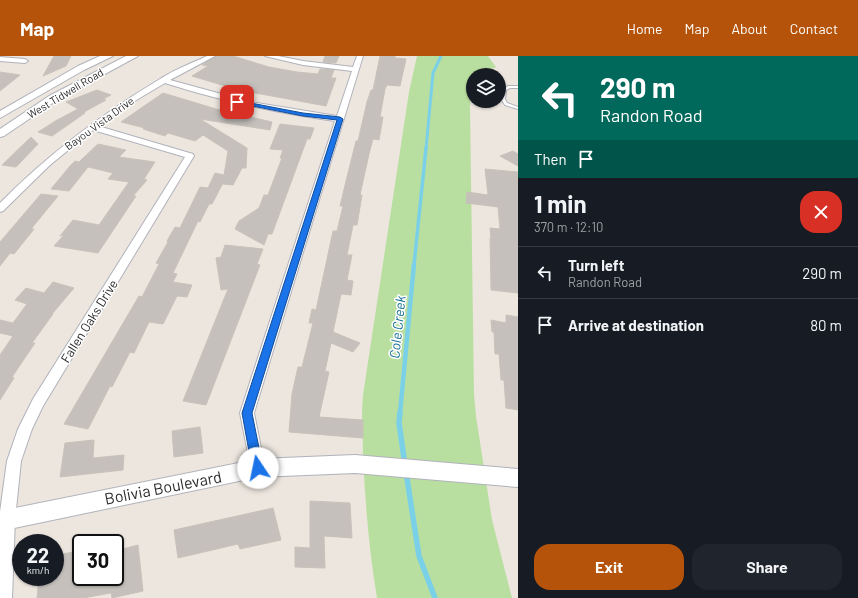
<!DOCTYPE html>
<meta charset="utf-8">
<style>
:root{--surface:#171b24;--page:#20242c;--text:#f1f3f6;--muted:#9ea1a6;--line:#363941;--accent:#b45309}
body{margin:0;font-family:Barlow,sans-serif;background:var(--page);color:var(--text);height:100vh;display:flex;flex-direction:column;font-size:15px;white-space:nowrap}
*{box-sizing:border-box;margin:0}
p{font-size:13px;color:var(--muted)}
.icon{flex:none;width:22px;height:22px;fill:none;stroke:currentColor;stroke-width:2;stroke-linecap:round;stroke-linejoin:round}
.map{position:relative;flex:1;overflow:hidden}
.details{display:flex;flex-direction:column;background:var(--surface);width:340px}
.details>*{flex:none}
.guide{background:#00695c;color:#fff;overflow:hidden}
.buttons{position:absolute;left:466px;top:12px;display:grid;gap:8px}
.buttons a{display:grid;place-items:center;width:40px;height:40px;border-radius:50%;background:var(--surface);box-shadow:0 1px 3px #0004;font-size:20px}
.speed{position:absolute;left:12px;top:478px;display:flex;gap:8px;font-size:20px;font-weight:700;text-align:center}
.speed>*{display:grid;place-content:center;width:52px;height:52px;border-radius:50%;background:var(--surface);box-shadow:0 1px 3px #0004;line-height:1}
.speed small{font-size:10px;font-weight:400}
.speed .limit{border:2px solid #111;border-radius:6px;background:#fff;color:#111}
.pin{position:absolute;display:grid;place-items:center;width:34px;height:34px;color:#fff;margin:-17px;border-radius:8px;box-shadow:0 2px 6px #0006}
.me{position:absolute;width:44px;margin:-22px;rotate:349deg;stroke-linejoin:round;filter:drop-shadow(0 0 3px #0008)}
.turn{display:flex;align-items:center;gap:14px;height:84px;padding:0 16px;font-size:18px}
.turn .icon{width:52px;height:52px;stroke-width:2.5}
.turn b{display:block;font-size:28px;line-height:34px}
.then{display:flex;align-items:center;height:38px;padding:0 16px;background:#0003;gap:8px;font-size:15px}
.round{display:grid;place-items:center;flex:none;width:42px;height:42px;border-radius:16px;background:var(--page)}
.headline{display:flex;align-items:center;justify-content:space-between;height:68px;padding:0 16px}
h1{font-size:24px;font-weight:700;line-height:30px}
.cta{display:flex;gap:8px;margin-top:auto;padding:8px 16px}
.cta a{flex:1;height:46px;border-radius:16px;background:var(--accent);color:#fff;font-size:16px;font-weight:700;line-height:46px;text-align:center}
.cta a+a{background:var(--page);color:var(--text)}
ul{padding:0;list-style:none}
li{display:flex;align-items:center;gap:12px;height:52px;padding:0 16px;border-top:1px solid var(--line)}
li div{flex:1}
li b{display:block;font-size:15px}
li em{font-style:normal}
header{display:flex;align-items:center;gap:24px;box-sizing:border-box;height:56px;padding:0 20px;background:var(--accent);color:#fff}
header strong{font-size:19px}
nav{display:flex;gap:22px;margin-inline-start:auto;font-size:14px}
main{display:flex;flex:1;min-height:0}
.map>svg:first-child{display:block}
</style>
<header>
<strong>Map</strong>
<nav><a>Home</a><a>Map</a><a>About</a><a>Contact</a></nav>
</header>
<main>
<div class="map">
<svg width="518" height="542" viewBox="0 0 518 542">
<rect width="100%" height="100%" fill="#ede6df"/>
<!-- green -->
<path fill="#b9dfa0" d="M417,0H488L496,11L479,19H473L470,50L474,338L476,360L492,464L512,542H377C369,494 365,446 363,398C363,378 361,359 363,339L409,36Z"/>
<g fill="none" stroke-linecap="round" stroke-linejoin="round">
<!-- stream-far3 -->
<polyline stroke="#7ad0e7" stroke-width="3" points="426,93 433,17 441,0"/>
<!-- stream-far2 -->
<polyline stroke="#7ad0e7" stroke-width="3.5" points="414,209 426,92"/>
<!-- stream-far1 -->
<polyline stroke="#7ad0e7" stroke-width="4.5" points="400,357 414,208"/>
<!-- stream -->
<g stroke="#7ad0e7" stroke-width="5.5">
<polyline points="400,356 399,367 405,409"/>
<polyline points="406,416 419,500 435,542"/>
</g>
</g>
<!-- building -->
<g fill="#c5c0bc" stroke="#c8c2b9">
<polygon points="54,0 71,0 66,10 43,20"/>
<polygon points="216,0 233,0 269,11 297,16 318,18 320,13 334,14 331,22 336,22 326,50 250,36 248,37 192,20 208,10 202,9"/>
<polygon points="325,0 339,0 336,7 323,6"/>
<polygon points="380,0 395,0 395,2 406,3 400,30 387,29 385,33 380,61 383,61 379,84 373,83 369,98 360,139 362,139 357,169 353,169 347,199 352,199 347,224 353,225 351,239 341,238 333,276 360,287 353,296 331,287 325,315 329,316 319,361 363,364 363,382 289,376 292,338 298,311 302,311 313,267 309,267 312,253 316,254 333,175 337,175 343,150 340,150 348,117 356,85 358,85 367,46 371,34 373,34"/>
<polygon points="0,16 20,19 0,35"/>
<polygon points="97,34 111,39 103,43 106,44 84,56 85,57 52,80 38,76 57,64 78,53 66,46"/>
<polygon points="163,37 216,53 272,66 270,74 200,63 247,92 246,112 242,112 233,129 223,128 224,125 212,148 209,148 200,166 198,165 173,217 177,218 173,226 192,229 187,241 177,240 163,268 149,266 134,297 130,296 112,331 110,330 88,373 64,368 139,240 142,241 159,208 156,207 168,186 167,185 175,171 180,172 200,131 208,132 215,117 224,119 228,95 203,79 195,85 168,77 165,80 143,73 145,72 121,66"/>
<polygon points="280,68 314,72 310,83 307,83 272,178 268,178 264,189 235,173 239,165 259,152 264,139 268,139 282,102 280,102 283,94 270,93"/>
<polygon points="31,81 38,88 16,111 2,109"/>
<polygon points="98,88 126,94 119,101 155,106 144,123 147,124 133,140 136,140 98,197 54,190 64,179 60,180 73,164 99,169 129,126 108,123 113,117 88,111 69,135 51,133 70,110 75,105 79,106"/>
<polygon points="513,95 518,98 518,110 500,100"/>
<polygon points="485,113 518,116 518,237 491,234 490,182 491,183 490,172 500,173 498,151 466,147 467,136 488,139"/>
<polygon points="41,138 58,140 31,173 34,173 14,198 10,197 0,210 0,186"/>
<polygon points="225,189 263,193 257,208 260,209 206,349 183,345 228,233 221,234 216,202 221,201"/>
<polygon points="53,226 74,232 52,258 53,258 32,287 35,287 12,321 14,322 0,344 0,299 13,280 0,277 0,264 13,267 27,248 15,244 26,232 44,237"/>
<polygon points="506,259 518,261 518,354 506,352 504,324 501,324 499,298 495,298 494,276 492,276 491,264 506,267"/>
<polygon points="200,371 203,397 174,401 172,375"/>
<polygon points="94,384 93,402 124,399 123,414 60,421 65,387"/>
<polygon points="310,445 350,447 352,482 324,480 325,512 295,511 295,491 310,492"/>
<polygon points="273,452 281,484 240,493 238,488 178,502 174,474"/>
<polygon points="138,489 143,535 112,542 111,537 83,542 37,542 39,521 55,521 55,499 81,495 81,521 115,521 115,495"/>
</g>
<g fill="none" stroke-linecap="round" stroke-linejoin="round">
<defs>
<polygon id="lane" points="508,30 518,30 518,32 510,32 506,34 505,43 507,47 518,51 518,53 505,49 501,43 502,34"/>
<g id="street">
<path d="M207,0H215L170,24L251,46L337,60L352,15L303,9L265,0H278L303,5L353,11L357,0H363L254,357L265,412L263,417L258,418L253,417L251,412L240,357L335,65C277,57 221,45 165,27L128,49L98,70L193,98L194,100L43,350L32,373L21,405L15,463L12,542H0V456L7,405L18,373L33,343L185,101L93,74L50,109L3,155L0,156V147C48,98 102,58 160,23C174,14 192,7 207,0Z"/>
<polygon points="0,1 25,3 28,5 25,7 0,5"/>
</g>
<g id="secondary">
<polygon points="100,0 113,0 84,14 0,62 0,55 78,10"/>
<polygon points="126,0 138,0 57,44 4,80 0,81 0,73 49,40"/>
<polygon points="355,399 518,413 518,431 355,417 258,421 0,475 0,455 258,403"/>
</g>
</defs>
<!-- lane casing -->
<use href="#lane" stroke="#b0b2bb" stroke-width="2"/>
<!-- street casing -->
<use href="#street" stroke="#b0b2bb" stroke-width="2"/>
<!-- secondary casing -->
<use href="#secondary" stroke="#b0b2bb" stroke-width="2"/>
<!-- lane -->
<use href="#lane" fill="#fff" fill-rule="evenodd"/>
<!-- street -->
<use href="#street" fill="#fff" fill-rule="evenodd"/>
<!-- secondary -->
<use href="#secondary" fill="#fff" fill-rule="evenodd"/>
</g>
<!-- route -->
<polygon fill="#1a73e8" stroke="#114b97" points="235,44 303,57 340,61 343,63 252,357 263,412 262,416 258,417 254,416 252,412 242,357 337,64 303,60 237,47 235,47"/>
<g text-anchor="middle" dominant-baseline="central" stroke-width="3" stroke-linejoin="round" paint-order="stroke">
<!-- far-street labels -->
<g font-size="11" fill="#2c2c2c" stroke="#fff">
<text transform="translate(65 37) rotate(-31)">West Tidwell Road</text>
<text transform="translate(99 67) rotate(-36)">Bayou Vista Drive</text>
</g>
<!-- street labels -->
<g font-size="13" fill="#2c2c2c" stroke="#fff">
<text transform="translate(89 265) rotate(-58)">Fallen Oaks Drive</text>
</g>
<!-- water labels -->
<g font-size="14" font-style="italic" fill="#177195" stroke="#fff">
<text transform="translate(397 271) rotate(-84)">Cole Creek</text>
</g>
<!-- near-street labels -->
<g font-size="16" fill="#2c2c2c" stroke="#fff">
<text transform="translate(163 431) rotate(-11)">Bolivia Boulevard</text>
</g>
</g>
</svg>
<div class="buttons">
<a><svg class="icon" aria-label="layers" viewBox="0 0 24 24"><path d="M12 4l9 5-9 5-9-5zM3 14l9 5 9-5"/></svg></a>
</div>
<div class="speed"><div>22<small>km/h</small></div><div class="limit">30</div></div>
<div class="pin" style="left:237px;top:46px;background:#d93025"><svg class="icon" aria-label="arrive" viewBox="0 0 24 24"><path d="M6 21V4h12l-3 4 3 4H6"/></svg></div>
<svg class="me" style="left:258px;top:412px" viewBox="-20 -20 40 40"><circle r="19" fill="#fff"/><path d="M0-13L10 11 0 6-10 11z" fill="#1a73e8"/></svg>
</div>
<section class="details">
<div class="guide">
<div class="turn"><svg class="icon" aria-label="left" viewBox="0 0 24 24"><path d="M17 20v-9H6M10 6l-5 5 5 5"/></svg><div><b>290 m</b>Randon Road</div></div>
<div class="then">Then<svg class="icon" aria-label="arrive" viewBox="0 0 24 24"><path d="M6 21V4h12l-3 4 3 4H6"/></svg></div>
</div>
<div class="headline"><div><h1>1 min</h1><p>370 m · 12:10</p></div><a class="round" style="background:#d93025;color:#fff"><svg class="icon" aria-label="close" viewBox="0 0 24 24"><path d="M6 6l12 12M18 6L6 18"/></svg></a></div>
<ul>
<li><svg class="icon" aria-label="left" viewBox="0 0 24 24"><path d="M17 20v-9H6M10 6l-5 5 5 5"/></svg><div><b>Turn left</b><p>Randon Road</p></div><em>290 m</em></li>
<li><svg class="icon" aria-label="arrive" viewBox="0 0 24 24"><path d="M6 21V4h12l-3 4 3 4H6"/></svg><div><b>Arrive at destination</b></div><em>80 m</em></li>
</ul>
<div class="cta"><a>Exit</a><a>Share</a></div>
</section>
</main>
